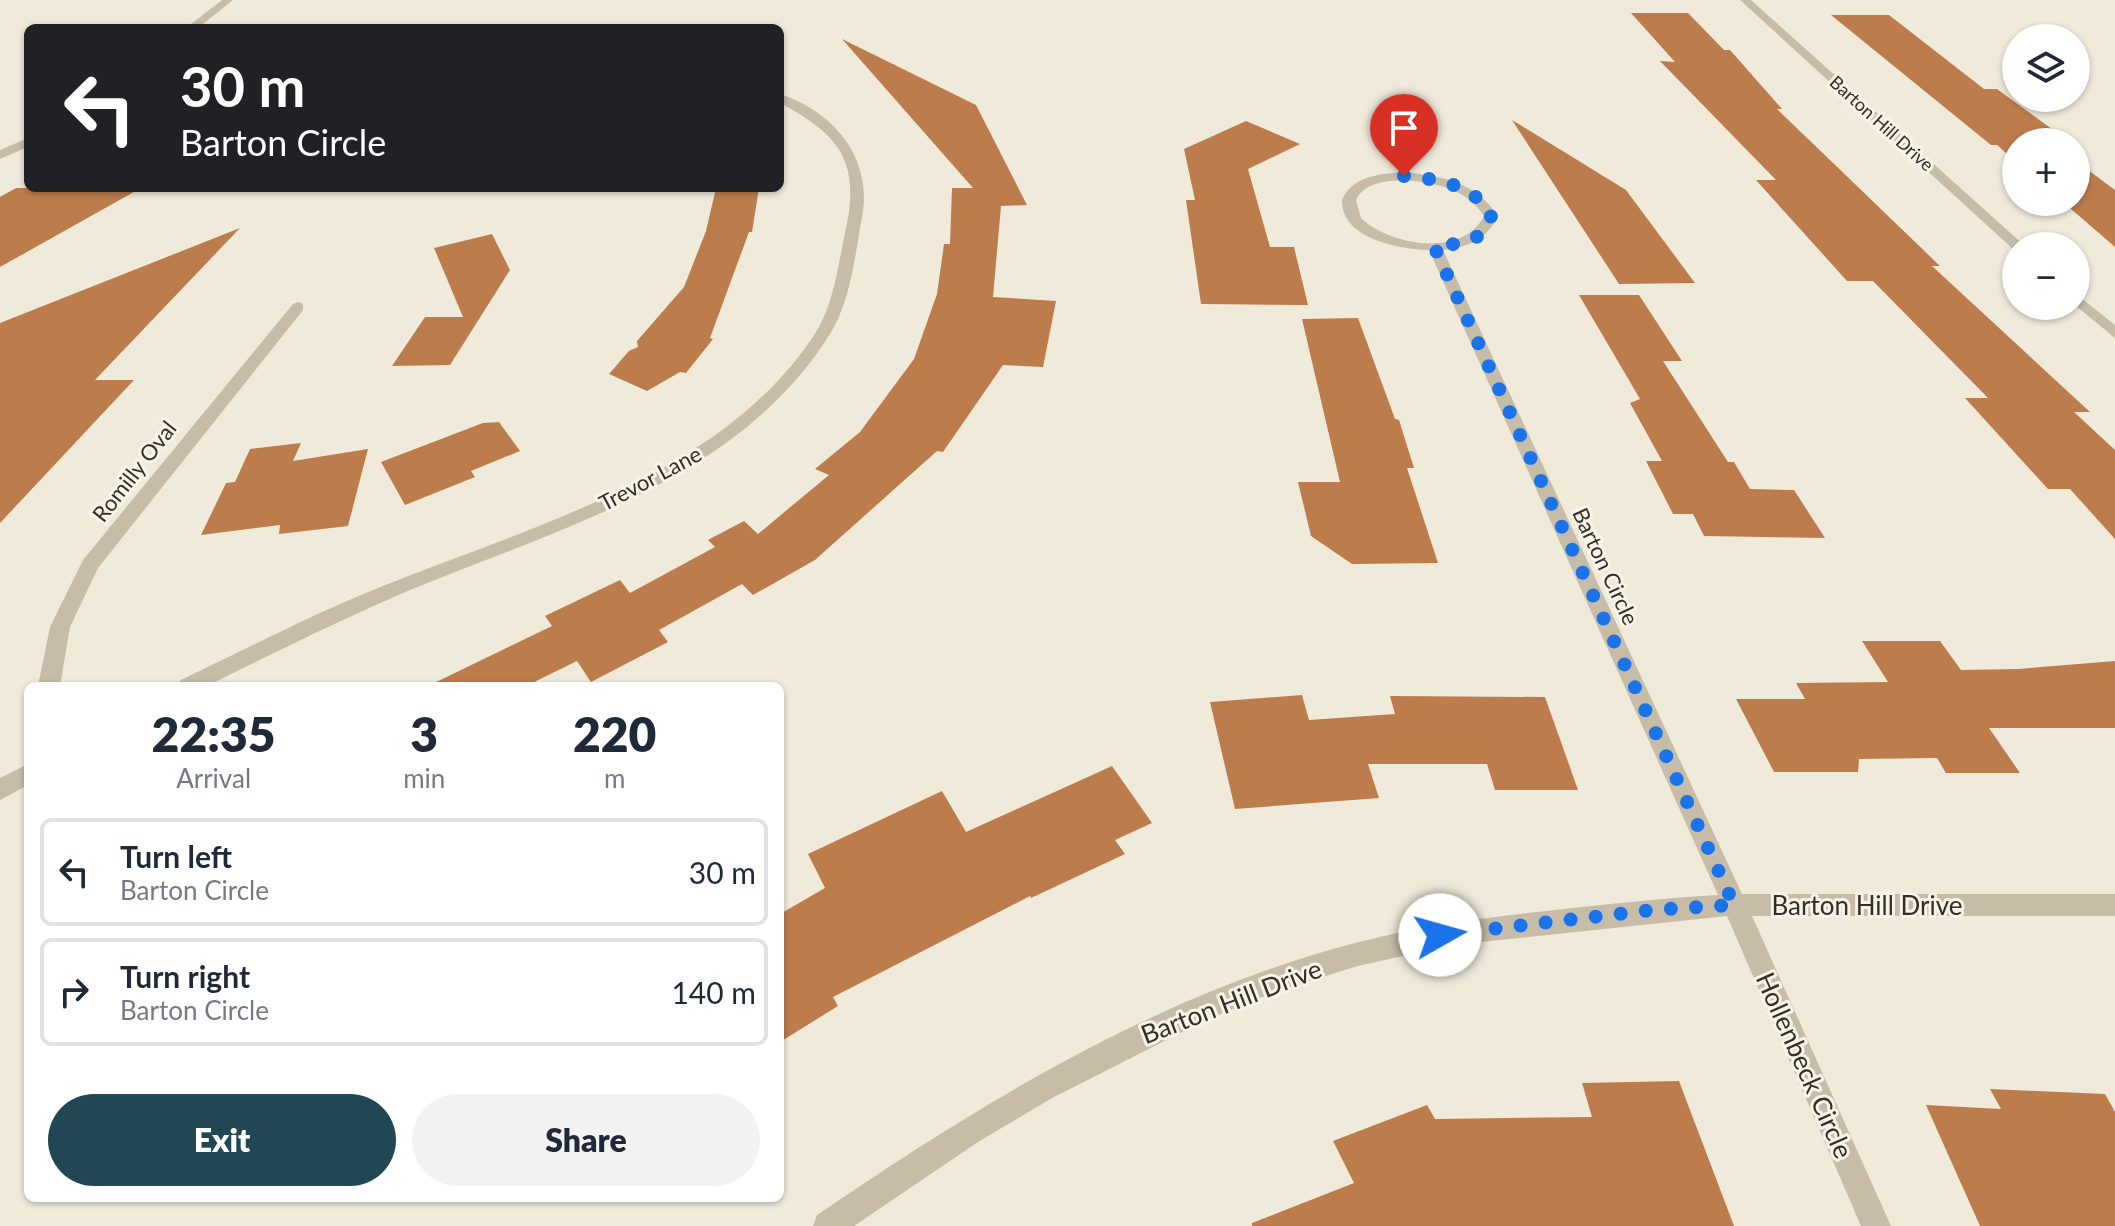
<!DOCTYPE html>
<meta charset="utf-8">
<style>
:root{--surface:#fff;--page:#f2f2f3;--text:#1f2937;--muted:#747a83;--line:#e0e1e3;--accent:#204753}
body{margin:0;font-family:Lato,sans-serif;background:var(--page);color:var(--text);height:100vh;display:flex;flex-direction:column;font-size:30px;white-space:nowrap}
*{box-sizing:border-box;margin:0}
p{font-size:26px;color:var(--muted)}
.icon{flex:none;width:44px;height:44px;fill:none;stroke:currentColor;stroke-width:2;stroke-linecap:round;stroke-linejoin:round}
.map{position:relative;flex:1;overflow:hidden}
.drawer{position:absolute;left:24px;top:682px;width:760px;height:520px;display:flex;flex-direction:column;background:var(--surface);border-radius:12px;box-shadow:0 2px 6px #0004}
.drawer>*{flex:none}
.top-card{position:absolute;left:24px;top:24px;width:760px;height:168px;border-radius:12px;box-shadow:0 2px 6px #0004;background:#202124;color:#fff;overflow:hidden}
.tools{position:absolute;left:2002px;top:24px;display:grid;gap:16px}
.tools a{display:grid;place-items:center;width:88px;height:88px;border-radius:50%;background:var(--surface);box-shadow:0 2px 6px #0004;font-size:40px}
.pin{position:absolute;display:grid;place-items:center;width:68px;height:68px;color:#fff;margin:-82px -34px;border-radius:50% 50% 50% 0;rotate:-45deg;box-shadow:0 0 8px #0007}
.pin .icon{rotate:45deg}
.me{position:absolute;width:88px;margin:-44px;rotate:83deg;stroke-linejoin:round;filter:drop-shadow(0 0 6px #0008)}
.turn{display:flex;align-items:center;gap:28px;height:168px;padding:0 24px;font-size:36px}
.turn .icon{width:104px;height:104px;stroke-width:2.5}
.turn b{display:block;font-size:56px;line-height:68px}
.eta{display:flex;justify-content:space-evenly;align-items:center;height:136px;text-align:center}
.eta b{font-size:48px;font-weight:800;line-height:56px}
.primary-button{display:flex;gap:16px;margin-top:auto;padding:16px 24px}
.primary-button a{flex:1;height:92px;border-radius:48px;background:var(--accent);color:#fff;font-size:32px;font-weight:800;line-height:92px;text-align:center}
.primary-button a+a{background:var(--page);color:var(--text)}
ul{padding:0;list-style:none}
li{display:flex;align-items:center;gap:24px;height:108px;margin:0 16px 12px;padding:0 8px;border:4px solid var(--line);border-radius:12px}
li div{flex:1}
li b{display:block;font-size:30px}
li em{font-style:normal}
.map>svg:first-child{display:block}
</style>
<div class="map">
<svg width="2115" height="1226" viewBox="0 0 2115 1226">
<rect width="100%" height="100%" fill="#f0eadb"/>
<!-- building -->
<g fill="#bd7c4c">
<polygon points="1631,13 1688,13 1724,50 1730,50 1782,109 1777,109 1940,266 1932,266 2090,412 2074,412 2115,450 2115,539 2070,489 2048,489 1965,398 1988,398 1873,281 1847,281 1756,180 1776,180 1660,61 1675,62"/>
<polygon points="1831,15 1889,15 1984,89 1997,89 2067,140 2016,142 2016,162 1997,145 1991,145"/>
<polygon points="842,39 976,105 1027,205 1001,206 993,297 1056,301 1043,367 1003,365 943,452 937,451 815,560 753,595 742,584 659,630 668,642 591,682 577,661 526,686 428,686 552,626 545,616 620,580 630,593 715,547 708,540 744,521 758,534 829,475 815,469 860,432 914,359 937,294 944,244 950,244 952,188 973,188"/>
<polygon points="1512,120 1626,190 1695,283 1619,284"/>
<polygon points="1246,121 1300,144 1248,169 1270,247 1294,247 1308,305 1201,304 1186,200 1195,200 1184,149"/>
<polygon points="2076,161 2115,190 2115,247 2063,202 2076,202"/>
<polygon points="16,188 141,188 0,267 0,197"/>
<polygon points="716,188 759,188 752,232 749,232 710,338 713,339 686,373 680,372 647,391 609,374 629,351 638,347 637,341 684,287 706,231"/>
<polygon points="240,228 95,380 134,380 0,523 0,323"/>
<polygon points="492,234 510,270 450,365 392,366 425,317 463,317 434,248"/>
<polygon points="1579,295 1639,295 1682,361 1663,361 1728,462 1734,462 1750,489 1794,490 1825,538 1704,536 1693,514 1673,514 1646,461 1662,461 1630,403 1640,399"/>
<polygon points="1358,318 1395,419 1399,420 1414,468 1407,468 1438,563 1352,564 1311,536 1298,482 1340,482 1302,319"/>
<polygon points="499,422 520,451 471,471 475,477 405,505 381,462 483,423"/>
<polygon points="301,443 293,461 368,449 348,526 279,534 280,525 201,535 226,483 235,482 250,449"/>
<polygon points="1862,641 1940,641 1961,670 2018,669 2115,661 2115,728 1989,728 2020,773 1946,773 1937,758 1859,759 1858,772 1774,772 1736,699 1805,699 1796,683 1888,682"/>
<polygon points="1302,695 1309,720 1395,714 1390,696 1545,697 1578,790 1495,790 1487,764 1368,764 1379,798 1235,809 1210,702"/>
<polygon points="1112,766 1152,823 1115,840 1125,854 1031,898 1030,896 833,997 838,1006 780,1042 780,914 825,888 808,854 942,791 966,832"/>
<polygon points="1679,1081 1734,1226 1252,1226 1252,1223 1354,1183 1333,1141 1427,1105 1435,1119 1592,1117 1582,1083"/>
<polygon points="1990,1089 2105,1094 2115,1112 2115,1226 1980,1226 1926,1105 2001,1109"/>
</g>
<g fill="none" stroke-linecap="round" stroke-linejoin="round">
<!-- street -->
<g fill="#c7bca8" fill-rule="evenodd">
<polygon points="222,0 233,0 198,28 186,28"/>
<polygon points="1740,0 1751,0 2025,246 2013,249"/>
<path d="M780,94C835,112 873,159 862,217C855,255 851,300 830,334C740,478 564,527 415,588C344,618 276,652 207,686H177L181,680C246,649 311,615 378,588C528,527 724,476 816,332C834,303 838,265 845,233C861,163 841,135 780,103Z"/>
<polygon points="28,138 28,147 0,159 0,150"/>
<path d="M1404,172C1442,176 1476,182 1498,216C1486,240 1469,247 1443,250L1742,894H2115V916H1752L1891,1226H1861L1727,916L1452,945L1358,966L1277,991L1206,1020L1052,1098L978,1142L854,1226H813L817,1215C984,1101 1161,993 1359,942C1424,925 1489,917 1555,910C1609,904 1663,898 1718,895L1429,250C1399,249 1341,239 1342,200C1353,175 1381,174 1404,172ZM1404,180C1435,183 1466,188 1484,216C1463,258 1390,246 1361,218L1356,200C1365,182 1386,181 1404,180Z"/>
<polygon points="2076,294 2115,325 2115,338 2076,306"/>
<polygon points="298,302 303,304 303,310 98,568 70,627 60,686 38,686 50,627 83,560 293,304"/>
<polygon points="28,764 28,785 0,800 0,778"/>
</g>
</g>
<g fill="none" stroke-linecap="round" stroke-linejoin="round">
<!-- route -->
<path stroke="#1a73e8" stroke-width="14" stroke-dasharray="0 25.2" d="M1404,176C1437,179 1475,184 1491,216C1485,243 1458,244 1434,246L1734,905L1652,910L1440,935"/>
</g>
<g text-anchor="middle" dominant-baseline="central" stroke-width="6" stroke-linejoin="round" paint-order="stroke">
<!-- far-street labels -->
<g font-size="18" fill="#342e28" stroke="#f8f3e7">
<text transform="translate(1882 123) rotate(42)">Barton Hill Drive</text>
</g>
<!-- street labels -->
<g font-size="22" fill="#342e28" stroke="#f8f3e7">
<text transform="translate(134 471) rotate(-52)">Romilly Oval</text>
<text transform="translate(650 478) rotate(-28)">Trevor Lane</text>
<text transform="translate(1606 566) rotate(65)">Barton Circle</text>
</g>
<!-- near-street labels -->
<g font-size="26" fill="#342e28" stroke="#f8f3e7">
<text x="1867" y="905">Barton Hill Drive</text>
<text transform="translate(1231 1001) rotate(-21)">Barton Hill Drive</text>
<text transform="translate(1805 1065) rotate(66)">Hollenbeck Circle</text>
</g>
</g>
</svg>
<div class="tools">
<a><svg class="icon" aria-label="layers" viewBox="0 0 24 24"><path d="M12 4l9 5-9 5-9-5zM3 14l9 5 9-5"/></svg></a>
<a>+</a>
<a>−</a>
</div>
<div class="pin" style="left:1404px;top:176px;background:#d93025"><svg class="icon" aria-label="arrive" viewBox="0 0 24 24"><path d="M6 21V4h12l-3 4 3 4H6"/></svg></div>
<svg class="me" style="left:1440px;top:935px" viewBox="-20 -20 40 40"><circle r="19" fill="#fff"/><path d="M0-13L10 11 0 6-10 11z" fill="#1a73e8"/></svg>
<div class="top-card">
<div class="turn"><svg class="icon" aria-label="left" viewBox="0 0 24 24"><path d="M17 20v-9H6M10 6l-5 5 5 5"/></svg><div><b>30 m</b>Barton Circle</div></div>
</div>
<section class="drawer">
<div class="eta">
<div><b>22:35</b><p>Arrival</p></div>
<div><b>3</b><p>min</p></div>
<div><b>220</b><p>m</p></div>
</div>
<ul>
<li><svg class="icon" aria-label="left" viewBox="0 0 24 24"><path d="M17 20v-9H6M10 6l-5 5 5 5"/></svg><div><b>Turn left</b><p>Barton Circle</p></div><em>30 m</em></li>
<li><svg class="icon" aria-label="right" viewBox="0 0 24 24"><path d="M7 20v-9h11M14 6l5 5-5 5"/></svg><div><b>Turn right</b><p>Barton Circle</p></div><em>140 m</em></li>
</ul>
<div class="primary-button"><a>Exit</a><a>Share</a></div>
</section>
</div>
